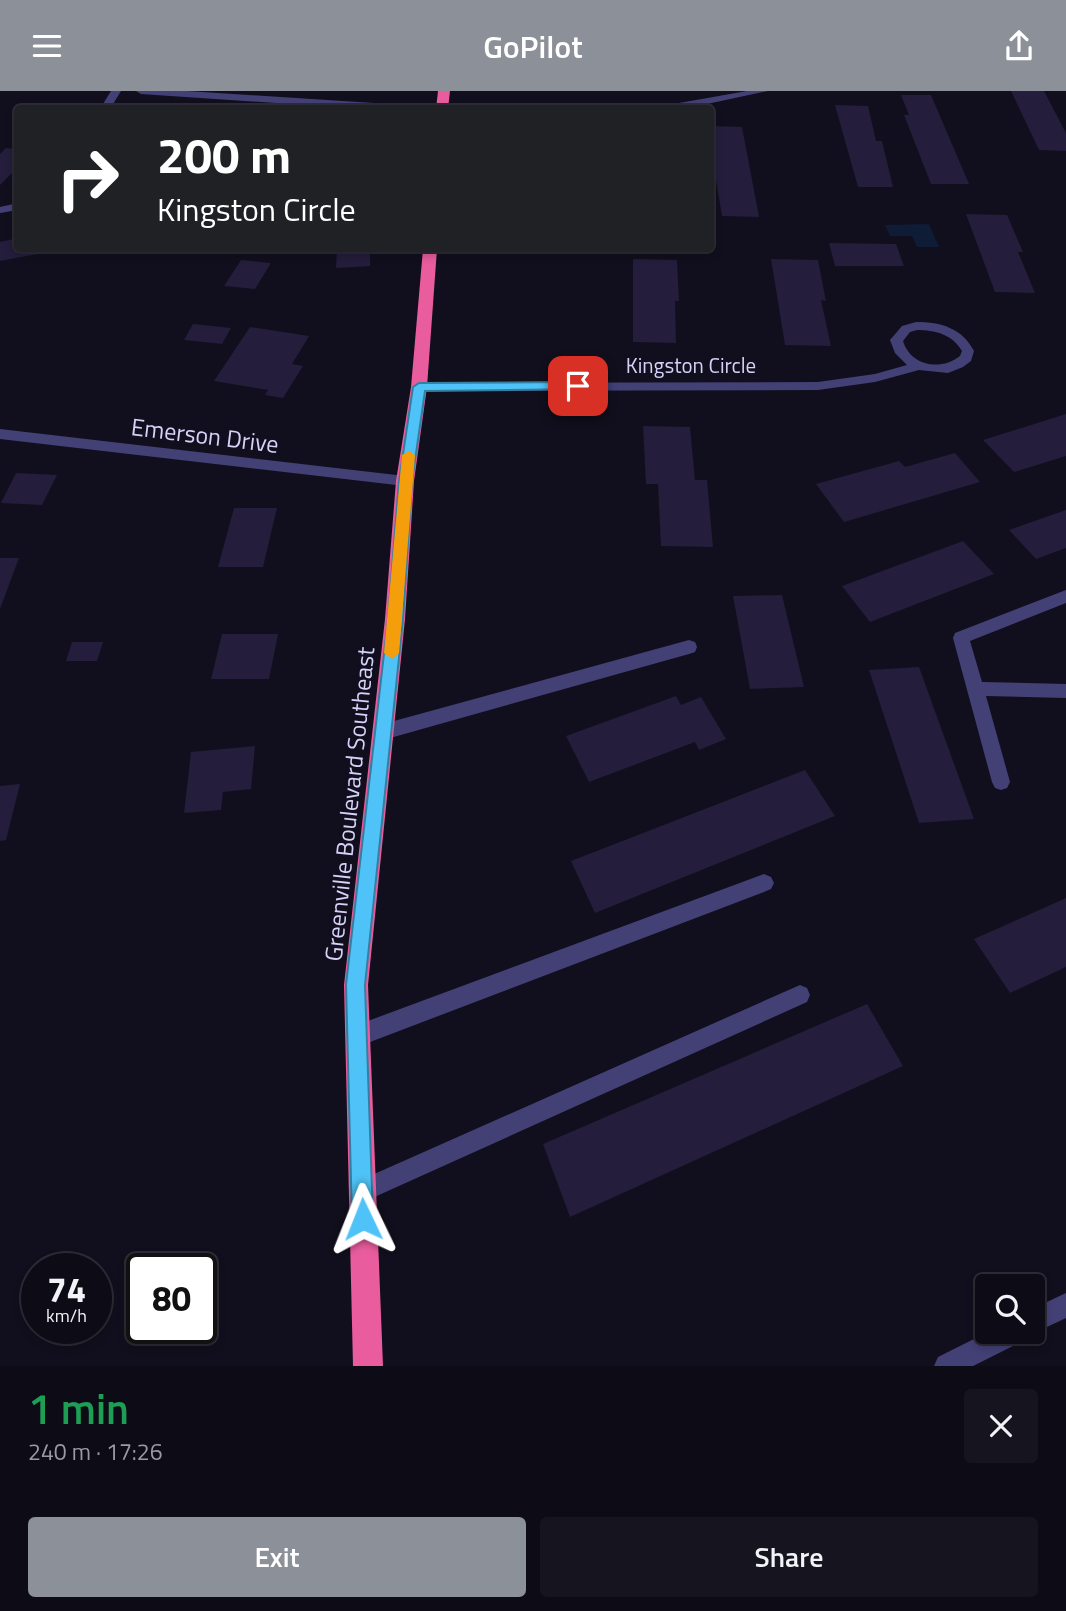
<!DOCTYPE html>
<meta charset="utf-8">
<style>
:root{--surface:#0d0b16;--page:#16141f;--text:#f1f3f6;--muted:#9a9ba1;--line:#2d2b35;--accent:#8c9099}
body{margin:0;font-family:"Titillium Web",sans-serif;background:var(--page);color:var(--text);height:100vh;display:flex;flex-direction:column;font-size:26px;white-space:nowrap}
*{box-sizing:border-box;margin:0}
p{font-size:23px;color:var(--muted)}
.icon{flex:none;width:38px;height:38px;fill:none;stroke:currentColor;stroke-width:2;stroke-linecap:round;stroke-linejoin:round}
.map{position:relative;height:1275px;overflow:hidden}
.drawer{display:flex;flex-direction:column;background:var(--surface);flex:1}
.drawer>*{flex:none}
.top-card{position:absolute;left:14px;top:14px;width:700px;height:147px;border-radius:7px;box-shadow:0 4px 10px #0003,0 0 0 2px var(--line);background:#202124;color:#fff;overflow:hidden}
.tools{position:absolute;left:975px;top:1183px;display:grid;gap:14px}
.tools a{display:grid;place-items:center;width:70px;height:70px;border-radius:7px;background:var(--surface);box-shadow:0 4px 10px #0003,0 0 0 2px var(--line);font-size:35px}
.speed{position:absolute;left:21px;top:1162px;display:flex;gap:14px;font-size:35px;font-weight:700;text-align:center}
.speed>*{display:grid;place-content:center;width:91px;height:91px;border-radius:50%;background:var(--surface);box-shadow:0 4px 10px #0003,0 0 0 2px var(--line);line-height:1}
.speed small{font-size:18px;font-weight:400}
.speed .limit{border:4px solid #111;border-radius:10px;background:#fff;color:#111}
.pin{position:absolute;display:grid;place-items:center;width:60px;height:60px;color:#fff;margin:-30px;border-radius:14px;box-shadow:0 4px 10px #0006}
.me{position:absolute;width:77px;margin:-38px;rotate:358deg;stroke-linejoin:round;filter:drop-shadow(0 0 5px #0008)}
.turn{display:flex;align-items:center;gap:24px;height:147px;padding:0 28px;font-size:32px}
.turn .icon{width:91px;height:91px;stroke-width:2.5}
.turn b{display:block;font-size:49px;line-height:60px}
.round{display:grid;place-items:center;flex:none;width:74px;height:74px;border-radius:7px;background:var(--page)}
.head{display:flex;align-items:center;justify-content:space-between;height:119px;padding:0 28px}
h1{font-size:42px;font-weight:600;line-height:52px;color:#1e9e55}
.primary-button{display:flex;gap:14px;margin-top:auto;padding:14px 28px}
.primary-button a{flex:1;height:80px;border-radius:7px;background:var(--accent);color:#fff;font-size:28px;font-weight:600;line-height:80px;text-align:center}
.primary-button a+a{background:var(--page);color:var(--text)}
header{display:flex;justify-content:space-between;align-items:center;height:91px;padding:0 28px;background:var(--accent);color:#fff;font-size:32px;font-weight:600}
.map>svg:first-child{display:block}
</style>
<header><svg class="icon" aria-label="menu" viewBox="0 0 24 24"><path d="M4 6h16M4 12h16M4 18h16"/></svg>GoPilot<svg class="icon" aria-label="share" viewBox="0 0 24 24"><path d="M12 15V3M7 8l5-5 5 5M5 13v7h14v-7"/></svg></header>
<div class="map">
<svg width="1066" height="1275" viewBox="0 0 1066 1275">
<rect width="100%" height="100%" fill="#110f1d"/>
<!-- water -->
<polygon fill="#0f1c35" points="929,133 939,156 917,156 912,145 890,145 885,134"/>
<!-- building -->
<g fill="#241d3b">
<polygon points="1011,0 1044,0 1066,42 1066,60 1039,59"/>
<polygon points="901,4 931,4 969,93 931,93 904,24 909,24"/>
<polygon points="835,14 868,15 876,50 882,50 893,96 858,96"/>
<polygon points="710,35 742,36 759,126 722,125 710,54"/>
<polygon points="6,57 18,58 18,76 0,94 0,63"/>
<polygon points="966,123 1007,124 1023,161 1018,161 1035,202 995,201"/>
<polygon points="18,147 18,158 59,159 0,170 0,151"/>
<polygon points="829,152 896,153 904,175 835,175"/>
<polygon points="337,158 370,158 370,175 336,177"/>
<polygon points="633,168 677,169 679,210 675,210 676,252 633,251"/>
<polygon points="771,168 818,169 826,210 821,209 831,255 785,254"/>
<polygon points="241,169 271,172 255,198 224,195"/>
<polygon points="193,233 231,237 222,253 184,249"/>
<polygon points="250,236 309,245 292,273 303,275 283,307 265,304 268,299 214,290"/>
<polygon points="1066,323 1066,365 1014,381 983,349"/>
<polygon points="643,335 690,336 695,389 707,389 713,456 661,455 658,393 646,393"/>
<polygon points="955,362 980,391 844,431 816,393 899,370 905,376"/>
<polygon points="16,382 57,384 42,414 1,412"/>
<polygon points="234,417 277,417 263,476 218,476"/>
<polygon points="1066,419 1066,457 1036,468 1009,439"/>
<polygon points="963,450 994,483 870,531 842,495"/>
<polygon points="0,467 19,467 0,518"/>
<polygon points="782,504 804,596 750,598 733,505"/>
<polygon points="222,543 278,543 269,588 211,588"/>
<polygon points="72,551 103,551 97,570 66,570"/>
<polygon points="919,576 974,728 919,732 869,579"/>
<polygon points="676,605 681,614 701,606 726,648 699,659 695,651 589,691 566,645"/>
<polygon points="255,655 251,698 223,701 221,719 184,722 191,661"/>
<polygon points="805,679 835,725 595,822 571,770"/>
<polygon points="20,693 6,749 0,750 0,695"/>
<polygon points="1066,807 1066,876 1010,902 974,848"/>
<polygon points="867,913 903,975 570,1126 543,1053"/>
</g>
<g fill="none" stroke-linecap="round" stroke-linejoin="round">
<!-- minor -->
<g fill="#434076" fill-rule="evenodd">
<polygon points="111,0 121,0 110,18 100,18"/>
<polygon points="136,0 187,0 420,15 425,18 366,18 141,3"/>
<polygon points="747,0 768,0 693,16 645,18"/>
<polygon points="18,112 18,119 0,122 0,116"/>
<path d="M916,231C941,231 962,237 974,260L971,270L963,276L948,282L919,279L875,291L818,299L419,300L412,296L419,292L818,291L875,283L907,274L895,262L890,249L902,235ZM917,239C935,239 952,243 962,260L960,265C940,281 910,274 903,250L910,241Z"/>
<polygon points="0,338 405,385 412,390 405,395 0,348"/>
<polygon points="1066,499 1066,512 970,550 982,591 1066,593 1066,607 986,605 1010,691 1007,697 1001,699 995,697 992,691 953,547 955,542"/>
<polygon points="689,549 695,551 697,556 695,561 689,563 383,649 377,646 374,641 377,636 383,633"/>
<polygon points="764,783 771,786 774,792 771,798 764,801 357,956 350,952 346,945 350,938 357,934"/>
<polygon points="800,894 807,897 810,904 807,911 370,1108 362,1112 354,1108 350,1100 354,1092"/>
<polygon points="1066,1202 1066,1227 1032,1243 1026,1241 1023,1250 973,1275 934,1275 938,1266 988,1241 1032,1241 1032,1218"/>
</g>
<!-- highway -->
<g fill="#e95c9d" fill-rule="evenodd">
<polygon points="438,0 450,0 448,18 436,18"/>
<polygon points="423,158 437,158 427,296 414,390 405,528 368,894 383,1275 353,1275 344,894 385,528 396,390 411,296"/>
</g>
</g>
<!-- route -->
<polygon fill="#4fc3f7" stroke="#337fa1" stroke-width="2" points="578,291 582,292 582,298 425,300 412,390 403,528 365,894 373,1128 370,1135 363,1139 355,1135 352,1128 346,894 388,528 399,390 413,296 419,292"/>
<!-- slow -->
<polygon fill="#f59e0b" points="409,360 415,364 399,562 392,568 384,562 402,364"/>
<g text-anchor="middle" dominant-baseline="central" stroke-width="7" stroke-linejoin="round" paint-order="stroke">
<!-- far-street labels -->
<g font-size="21" fill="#d6d1f9" stroke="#110f1d">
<text x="691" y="274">Kingston Circle</text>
</g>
<!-- street labels -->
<g font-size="24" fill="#d6d1f9" stroke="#110f1d">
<text transform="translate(205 344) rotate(7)">Emerson Drive</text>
<text transform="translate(349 713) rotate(-84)">Greenville Boulevard Southeast</text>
</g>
</g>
</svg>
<div class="tools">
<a><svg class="icon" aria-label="search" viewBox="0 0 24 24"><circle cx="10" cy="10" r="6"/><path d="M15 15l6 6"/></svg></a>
</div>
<div class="speed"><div>74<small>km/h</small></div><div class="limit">80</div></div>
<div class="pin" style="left:578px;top:295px;background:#d93025"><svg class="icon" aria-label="arrive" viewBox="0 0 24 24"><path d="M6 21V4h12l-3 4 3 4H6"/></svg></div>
<svg class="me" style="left:363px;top:1128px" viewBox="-20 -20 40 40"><path d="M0-17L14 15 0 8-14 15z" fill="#4fc3f7" stroke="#fff" stroke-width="4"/></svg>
<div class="top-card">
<div class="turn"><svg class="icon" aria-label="right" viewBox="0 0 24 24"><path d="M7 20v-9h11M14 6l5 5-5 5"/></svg><div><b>200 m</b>Kingston Circle</div></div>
</div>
</div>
<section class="drawer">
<div class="head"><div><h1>1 min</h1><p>240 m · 17:26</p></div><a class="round"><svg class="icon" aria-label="close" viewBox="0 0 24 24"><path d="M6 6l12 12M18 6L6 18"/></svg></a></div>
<div class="primary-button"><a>Exit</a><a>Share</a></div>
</section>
